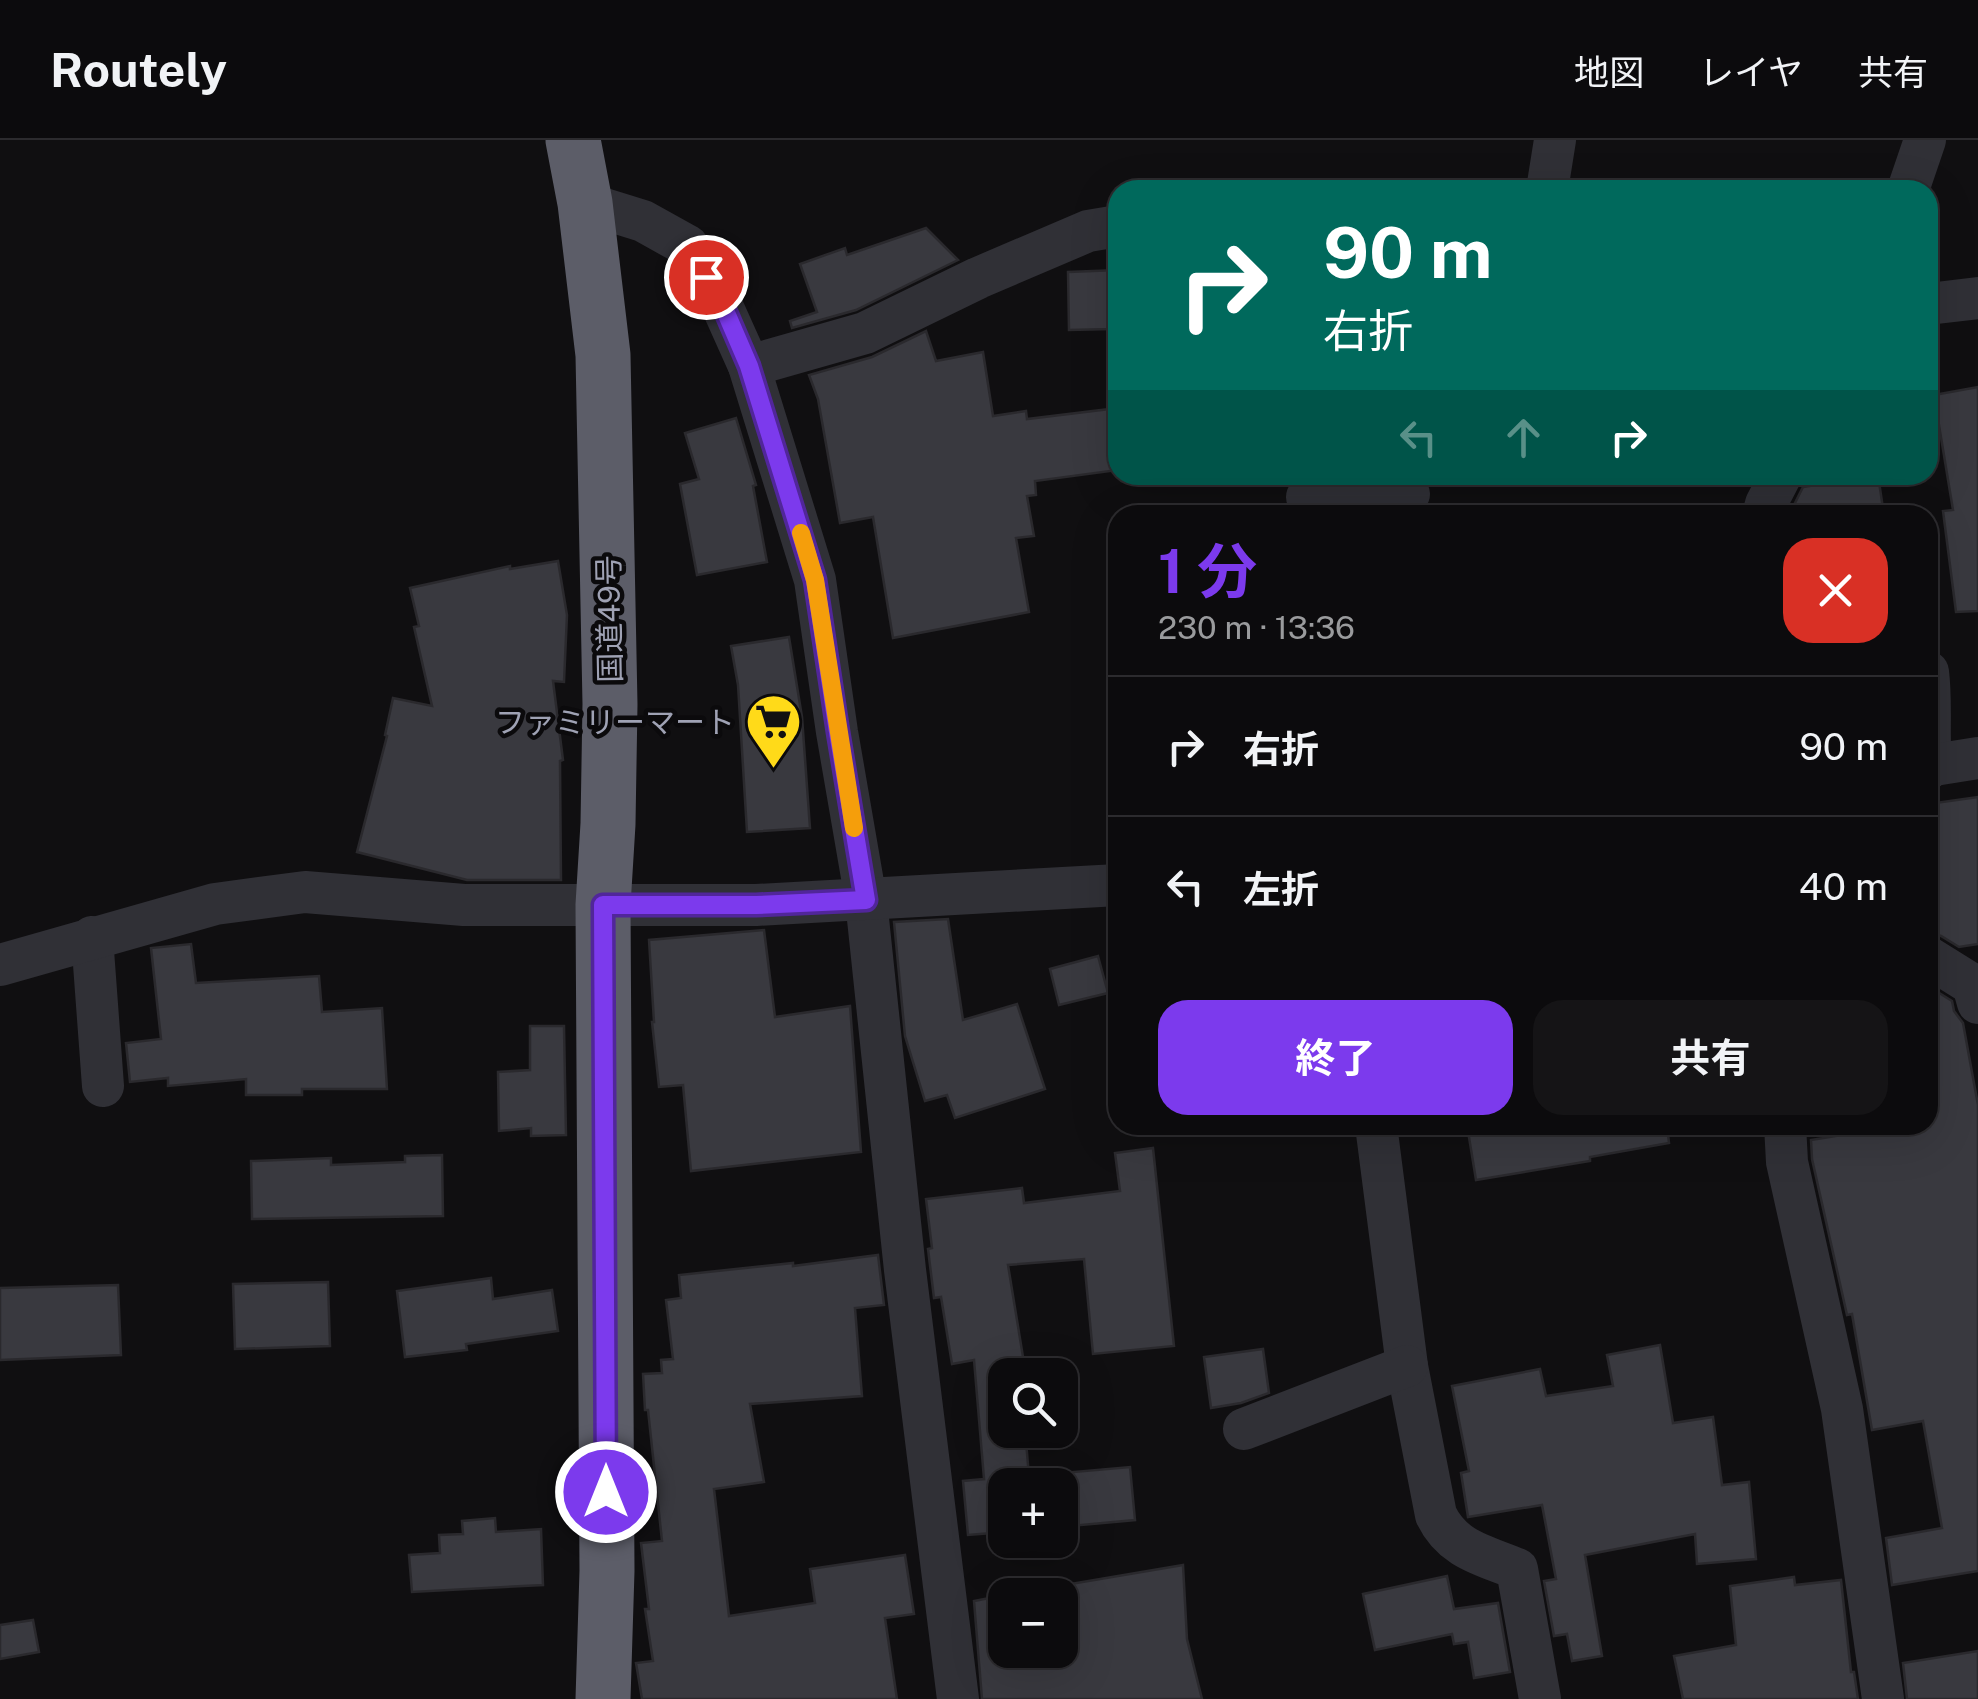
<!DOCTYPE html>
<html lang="ja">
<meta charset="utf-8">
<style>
:root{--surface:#0c0b0d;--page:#151416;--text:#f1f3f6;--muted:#9a9b9d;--line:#2c2b2e;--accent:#7c3aed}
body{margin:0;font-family:"Public Sans","Noto Sans JP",sans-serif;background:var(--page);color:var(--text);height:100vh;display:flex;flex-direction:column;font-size:38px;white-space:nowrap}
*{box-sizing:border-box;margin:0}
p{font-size:32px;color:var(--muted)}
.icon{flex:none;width:55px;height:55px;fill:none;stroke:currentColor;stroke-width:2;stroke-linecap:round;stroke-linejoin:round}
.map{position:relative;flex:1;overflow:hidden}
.details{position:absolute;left:1108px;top:365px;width:830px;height:630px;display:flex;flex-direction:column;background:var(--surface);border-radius:30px;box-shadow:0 10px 40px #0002,0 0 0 2px var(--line)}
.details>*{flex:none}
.banner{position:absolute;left:1108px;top:40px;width:830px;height:305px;border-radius:30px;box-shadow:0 10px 40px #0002,0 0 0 2px var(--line);background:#00695c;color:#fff;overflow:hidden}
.controls{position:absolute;left:988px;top:1218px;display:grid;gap:20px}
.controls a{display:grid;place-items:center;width:90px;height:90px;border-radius:20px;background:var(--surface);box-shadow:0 10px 40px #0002,0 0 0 2px var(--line);font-size:50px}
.pin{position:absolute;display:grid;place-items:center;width:85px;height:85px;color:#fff;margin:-42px;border:5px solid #fff;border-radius:50%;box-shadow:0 2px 10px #0007}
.me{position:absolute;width:110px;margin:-55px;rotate:0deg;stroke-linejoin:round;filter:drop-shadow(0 0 8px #0008)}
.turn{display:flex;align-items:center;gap:35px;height:210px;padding:0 50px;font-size:45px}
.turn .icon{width:130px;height:130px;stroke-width:2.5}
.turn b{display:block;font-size:70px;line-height:85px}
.lanes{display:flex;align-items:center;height:95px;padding:0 50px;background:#0003;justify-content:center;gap:50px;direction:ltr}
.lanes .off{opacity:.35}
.round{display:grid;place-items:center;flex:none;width:105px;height:105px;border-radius:30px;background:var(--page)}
.summary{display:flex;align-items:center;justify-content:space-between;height:170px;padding:0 50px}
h1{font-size:60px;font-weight:700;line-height:75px;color:var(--accent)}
.button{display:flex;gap:20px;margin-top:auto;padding:20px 50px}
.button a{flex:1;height:115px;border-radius:30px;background:var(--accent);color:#fff;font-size:40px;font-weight:700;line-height:115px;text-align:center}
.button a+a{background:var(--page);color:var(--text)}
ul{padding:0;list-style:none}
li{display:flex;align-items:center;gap:30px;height:140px;padding:0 50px;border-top:2px solid var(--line)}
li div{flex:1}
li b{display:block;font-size:38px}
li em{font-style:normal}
header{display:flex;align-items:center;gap:60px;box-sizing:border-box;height:140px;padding:0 50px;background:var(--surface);border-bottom:2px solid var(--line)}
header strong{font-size:48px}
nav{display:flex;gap:55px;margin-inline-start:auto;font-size:35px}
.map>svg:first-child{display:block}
</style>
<header>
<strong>Routely</strong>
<nav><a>地図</a><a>レイヤ</a><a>共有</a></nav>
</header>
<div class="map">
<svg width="1978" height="1559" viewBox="0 0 1978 1559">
<rect width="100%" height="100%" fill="#100f11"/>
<!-- building -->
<g fill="#39393f" stroke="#2a292d" stroke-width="2.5">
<polygon points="926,88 958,120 856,170 792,188 790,181 817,172 800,124 845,108 847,115"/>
<polygon points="1118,130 1118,173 1111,173 1112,189 1069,190 1068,132"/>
<polygon points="926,191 936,221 983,212 993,276 1026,271 1027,279 1118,268 1118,330 1035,341 1036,355 1027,356 1034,396 1016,398 1029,472 893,498 873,377 840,383 818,259 809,235 872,217"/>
<polygon points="1978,247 1978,471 1956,472 1943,371 1953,370 1934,255"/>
<polygon points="736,278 756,345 753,346 767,422 697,435 680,344 699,339 685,293"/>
<polygon points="1878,335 1884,375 1789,375 1803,347"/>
<polygon points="558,421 567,475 564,542 553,541 563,620 560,621 561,740 467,740 357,712 387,596 385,595 393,558 432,566 414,487 419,486 410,448 510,426 510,429"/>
<polygon points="789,497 802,577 810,688 747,692 738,545 731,506"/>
<polygon points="1978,657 1978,804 1959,807 1941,796 1928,792 1928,664"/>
<polygon points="948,779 963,880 1017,864 1045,949 955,978 947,955 925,961 905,896 894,782"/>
<polygon points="764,790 775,877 850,866 861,1012 691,1031 683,945 659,947 652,882 654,882 649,800"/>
<polygon points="191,804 196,843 319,836 322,872 382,868 387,949 302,949 302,955 246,955 246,939 168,946 168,938 130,942 126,903 161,899 151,808"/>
<polygon points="1098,816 1108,853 1059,865 1050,829"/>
<polygon points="1928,846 1952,861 1954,871 1963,883 1978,965 1978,1431 1892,1445 1886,1398 1942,1388 1923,1281 1872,1290 1852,1174 1847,1175 1812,1019 1811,1000 1902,985 1928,985"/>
<polygon points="530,886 564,886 566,995 531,996 531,988 499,991 498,932 530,930"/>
<polygon points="1467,985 1667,985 1669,1003 1590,1017 1590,1021 1476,1040"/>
<polygon points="1153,1008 1174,1206 1093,1214 1084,1119 1008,1125 1024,1223 1019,1224 1020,1235 1005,1235 1005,1290 1025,1290 1029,1336 1130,1327 1135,1380 1060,1387 1060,1345 1005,1345 1005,1392 968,1395 963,1341 984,1339 974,1220 952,1224 941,1157 934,1158 928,1109 932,1108 926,1059 1022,1048 1024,1063 1120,1051 1115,1013"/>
<polygon points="442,1015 443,1076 252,1079 251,1021 331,1018 331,1025 405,1022 405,1016"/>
<polygon points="878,1115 884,1165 855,1168 862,1256 750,1264 764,1342 714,1349 729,1476 815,1463 810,1429 905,1415 914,1474 885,1478 897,1559 642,1559 636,1523 653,1521 645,1469 649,1469 641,1403 662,1401 648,1270 645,1270 643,1234 662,1233 661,1220 673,1219 666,1160 681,1158 679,1135 793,1123 793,1126"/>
<polygon points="491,1138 493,1159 552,1150 558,1191 466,1204 467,1210 405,1217 397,1151"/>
<polygon points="328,1142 330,1206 235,1209 233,1144"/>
<polygon points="118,1145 121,1215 0,1220 0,1148"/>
<polygon points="1660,1205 1673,1283 1713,1277 1722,1345 1749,1342 1756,1419 1697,1424 1695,1394 1585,1415 1602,1516 1572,1521 1567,1494 1554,1496 1544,1441 1556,1439 1542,1365 1468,1377 1461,1333 1469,1331 1452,1246 1540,1229 1546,1256 1613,1246 1607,1215"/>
<polygon points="1263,1209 1269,1253 1241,1263 1211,1268 1204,1217"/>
<polygon points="495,1378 496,1392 541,1389 543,1445 412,1452 409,1415 440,1413 439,1395 463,1394 462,1381"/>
<polygon points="1183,1425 1187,1499 1202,1559 982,1559 974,1461 1005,1455 1005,1510 1060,1510 1060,1455 1006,1455"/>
<polygon points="1447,1436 1454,1469 1498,1463 1510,1532 1474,1538 1468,1502 1454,1504 1452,1494 1375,1510 1363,1454"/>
<polygon points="1794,1437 1795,1445 1841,1440 1851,1532 1854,1532 1858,1559 1683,1559 1674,1516 1736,1505 1730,1446"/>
<polygon points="33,1480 39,1512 0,1519 0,1485"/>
<polygon points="1978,1511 1978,1559 1907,1559 1903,1523"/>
</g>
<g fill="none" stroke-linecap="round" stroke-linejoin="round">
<!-- street -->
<g stroke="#303036" stroke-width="42">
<polyline points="1547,50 1555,0"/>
<polyline points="1908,50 1925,0"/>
<polyline points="585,63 643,81 688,106 723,168 749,226 815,440 837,592 866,760 905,1130 958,1559"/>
<polyline points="1928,164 1978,158"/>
<polyline points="749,226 865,193 978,138 1088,91 1118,86"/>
<polyline points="1307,357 1409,354"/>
<polyline points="1763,375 1766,364 1781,335"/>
<path d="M1928,532C1932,563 1928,595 1931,627"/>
<polyline points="1928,629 1934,625 1978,618"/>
<polyline points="92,797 103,946"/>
<polyline points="1928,817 1973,845 1978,863"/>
<polyline points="0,825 215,764 305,752 464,765 756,765 1118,745"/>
<path d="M1376,985L1407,1226L1436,1375C1453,1410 1483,1415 1517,1429L1540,1559"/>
<polyline points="1785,985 1787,1022 1842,1269 1883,1559"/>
<polyline points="1244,1289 1407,1226"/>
</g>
<!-- highway -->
<polyline stroke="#5c5d68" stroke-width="55" points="573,0 585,63 603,215 610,564 608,684 603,765 607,1431 603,1559"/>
</g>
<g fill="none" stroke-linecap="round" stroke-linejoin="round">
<defs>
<polyline id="route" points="606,1352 603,765 756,765 866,760 838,592 815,440 749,226 724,168 706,137"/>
</defs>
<!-- route casing -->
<use href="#route" stroke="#51269a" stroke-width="25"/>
<!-- route -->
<use href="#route" stroke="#7c3aed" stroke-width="18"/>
<!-- slow -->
<polyline stroke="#f59e0b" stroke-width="18" points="801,393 815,440 854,688"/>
</g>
<!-- icons -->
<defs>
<symbol id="supermarket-pin" viewBox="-11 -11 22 30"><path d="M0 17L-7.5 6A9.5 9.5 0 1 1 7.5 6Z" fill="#ffda19" stroke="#0b0a0c"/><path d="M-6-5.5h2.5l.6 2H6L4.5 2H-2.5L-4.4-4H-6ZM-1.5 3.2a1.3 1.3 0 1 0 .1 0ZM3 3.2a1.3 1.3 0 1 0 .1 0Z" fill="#111"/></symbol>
</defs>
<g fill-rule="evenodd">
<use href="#supermarket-pin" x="742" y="550" width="63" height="86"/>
</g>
<g text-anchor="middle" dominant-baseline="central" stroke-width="9" stroke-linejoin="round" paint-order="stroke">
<!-- street labels -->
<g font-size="30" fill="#9fa2b4" stroke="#0b0a0c">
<text transform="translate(609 479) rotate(-91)">国道49号</text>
</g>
<!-- poi labels -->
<g font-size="30" fill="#9fa2b4" stroke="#0b0a0c" text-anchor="end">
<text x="735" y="582">ファミリーマート</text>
</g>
</g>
</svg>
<div class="controls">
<a><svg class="icon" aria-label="search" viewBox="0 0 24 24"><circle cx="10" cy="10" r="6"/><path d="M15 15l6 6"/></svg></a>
<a>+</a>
<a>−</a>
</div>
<div class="pin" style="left:706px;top:137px;background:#d93025"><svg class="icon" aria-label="arrive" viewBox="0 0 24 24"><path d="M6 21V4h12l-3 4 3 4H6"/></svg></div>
<svg class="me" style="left:606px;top:1352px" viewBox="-20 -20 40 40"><circle r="17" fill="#7c3aed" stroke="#fff" stroke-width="3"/><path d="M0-11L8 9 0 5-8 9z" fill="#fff"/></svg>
<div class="banner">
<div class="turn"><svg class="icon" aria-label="right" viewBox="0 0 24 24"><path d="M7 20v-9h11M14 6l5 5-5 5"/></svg><div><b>90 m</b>右折</div></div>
<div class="lanes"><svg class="icon off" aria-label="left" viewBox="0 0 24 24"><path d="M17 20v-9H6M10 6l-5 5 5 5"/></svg><svg class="icon off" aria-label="ahead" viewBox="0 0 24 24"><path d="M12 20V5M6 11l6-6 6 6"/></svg><svg class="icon" aria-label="right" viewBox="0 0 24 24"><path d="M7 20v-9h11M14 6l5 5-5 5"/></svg></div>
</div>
<section class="details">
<div class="summary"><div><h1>1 分</h1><p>230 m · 13:36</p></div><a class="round" style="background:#d93025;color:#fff"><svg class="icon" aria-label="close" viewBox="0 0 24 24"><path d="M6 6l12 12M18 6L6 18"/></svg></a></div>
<ul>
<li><svg class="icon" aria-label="right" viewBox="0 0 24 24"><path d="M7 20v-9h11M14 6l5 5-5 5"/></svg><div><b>右折</b></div><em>90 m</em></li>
<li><svg class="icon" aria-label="left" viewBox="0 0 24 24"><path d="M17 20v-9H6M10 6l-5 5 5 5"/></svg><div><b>左折</b></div><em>40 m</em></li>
</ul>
<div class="button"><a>終了</a><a>共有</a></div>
</section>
</div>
